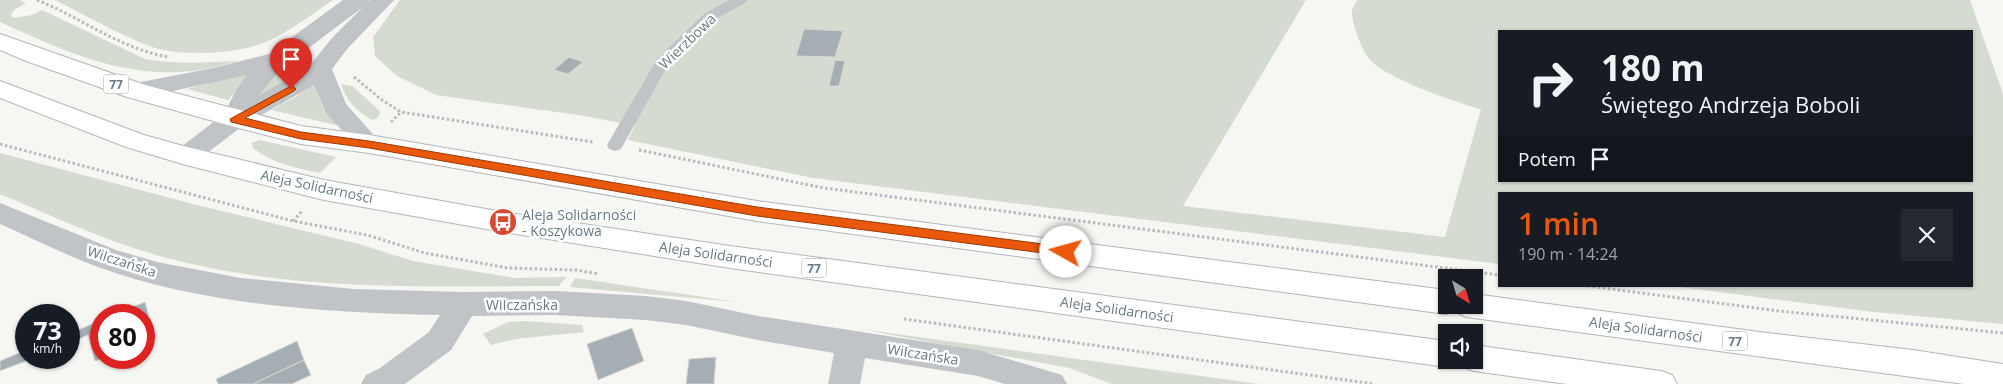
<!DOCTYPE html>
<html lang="pl">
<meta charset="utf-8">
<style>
:root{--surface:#171b24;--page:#242831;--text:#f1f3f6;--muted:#9ea1a6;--accent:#ea580c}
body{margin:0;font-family:"Open Sans",sans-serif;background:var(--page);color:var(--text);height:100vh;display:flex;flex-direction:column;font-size:19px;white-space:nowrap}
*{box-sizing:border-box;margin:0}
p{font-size:16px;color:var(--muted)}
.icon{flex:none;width:28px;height:28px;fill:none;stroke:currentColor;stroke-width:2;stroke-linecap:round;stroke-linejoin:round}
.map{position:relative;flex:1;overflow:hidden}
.drawer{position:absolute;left:1498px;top:192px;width:475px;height:95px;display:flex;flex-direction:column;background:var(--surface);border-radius:0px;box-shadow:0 1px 4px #0004}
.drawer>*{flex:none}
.hud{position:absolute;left:1498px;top:30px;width:475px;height:152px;border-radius:0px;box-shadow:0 1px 4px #0004;background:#171b24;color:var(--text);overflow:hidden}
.needle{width:32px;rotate:142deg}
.controls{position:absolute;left:1438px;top:269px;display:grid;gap:10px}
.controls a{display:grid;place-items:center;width:45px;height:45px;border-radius:0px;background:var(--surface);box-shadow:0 1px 4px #0004;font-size:25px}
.speed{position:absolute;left:15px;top:304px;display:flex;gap:10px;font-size:25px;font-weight:700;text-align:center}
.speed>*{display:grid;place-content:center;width:65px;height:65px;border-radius:50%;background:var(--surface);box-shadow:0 1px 4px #0004;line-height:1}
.speed small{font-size:12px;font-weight:400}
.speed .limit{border:8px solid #d22;background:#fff;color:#111}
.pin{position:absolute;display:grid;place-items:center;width:42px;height:42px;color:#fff;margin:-51px -21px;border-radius:50% 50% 50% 0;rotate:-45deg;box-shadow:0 0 5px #0007}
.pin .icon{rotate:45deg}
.me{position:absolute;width:55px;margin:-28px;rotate:277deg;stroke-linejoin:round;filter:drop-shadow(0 0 4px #0008)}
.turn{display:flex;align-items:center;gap:18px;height:105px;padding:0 20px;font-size:22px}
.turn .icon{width:65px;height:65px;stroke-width:2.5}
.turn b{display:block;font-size:35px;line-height:42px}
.then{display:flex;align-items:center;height:48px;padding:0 20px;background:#0003;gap:10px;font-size:19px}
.round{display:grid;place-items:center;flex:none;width:52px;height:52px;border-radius:0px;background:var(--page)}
.headline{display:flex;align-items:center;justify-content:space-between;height:85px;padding:0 20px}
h1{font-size:30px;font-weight:600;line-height:38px;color:var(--accent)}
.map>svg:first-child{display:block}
</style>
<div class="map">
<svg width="2003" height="384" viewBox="0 0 2003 384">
<rect width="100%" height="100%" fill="#f6f6f3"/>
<!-- green -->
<g fill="#d6dbd2" fill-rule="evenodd">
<path d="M0,0H19L26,3L14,10L11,15L13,18L32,15L42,10L145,59C176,65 206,62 237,61C149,90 79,58 0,22Z"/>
<path d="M55,0H333C312,14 291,31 268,41C240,54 181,57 152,47C119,35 87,16 55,0Z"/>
<path d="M400,0H1306L1183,206L1445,237L1481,109C1456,103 1387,78 1371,61C1362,51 1351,23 1352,10C1353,7 1356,3 1357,0H1970L2003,94V324L1874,312L1672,286H1971V194H1499V264L813,178L628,140L635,126L585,116L436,95L397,76L375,56L373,37ZM1499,31H1971V181H1499Z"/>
<polygon points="253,71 228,100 187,89"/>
<polygon points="278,71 297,75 259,99 256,94"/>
<polygon points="314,83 324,110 340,126 271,110 297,96"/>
<path d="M341,84L352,86L380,111V114L376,119L372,120C357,111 346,101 341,84Z"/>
<path d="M259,140L336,157L320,173C296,168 273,164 253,148L252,143Z"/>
<path d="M0,153L193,204L359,244L413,261L515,278L566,277L559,286C428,286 295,292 167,258C110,243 54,217 0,194Z"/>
<polygon points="575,278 737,302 570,287"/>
<polygon points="525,321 582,325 584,332 515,339 491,345 483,334 508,322"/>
<polygon points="860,329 1259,384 1112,384 1069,368"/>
</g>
<!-- building -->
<g fill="#a5aeb2" stroke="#d8d7d6">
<polygon points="804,29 843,31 835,57 796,56"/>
<polygon points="569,57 583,62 568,74 554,70"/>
<polygon points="835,60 845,61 839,86 829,86"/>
<polygon points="145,302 154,335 144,340 144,315 113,315"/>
<polygon points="101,320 101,358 103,358 95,361 88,335 76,340 74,332"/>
<polygon points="632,328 644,361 598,380 587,344"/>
<polygon points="297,341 304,360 253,384 218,384 216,379"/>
<polygon points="26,350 26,358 34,358 0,371 0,361"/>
<polygon points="716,357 714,384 686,384 689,359"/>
<polygon points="304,360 311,375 292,384 253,384"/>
</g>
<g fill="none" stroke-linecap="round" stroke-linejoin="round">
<defs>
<g id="trunk">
<polygon points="0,34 145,85 301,126 369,135 757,201 1446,290 1446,305 1474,305 1474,294 1775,334 1913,350 2003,364 2003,384 1964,384 1466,317 1454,311 1446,314 757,221 369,153 301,144 235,127 127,97 26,61 0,50"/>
<polygon points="0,81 144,135 187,147 324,180 503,212 730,246 1446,341 1446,360 1459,360 1457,363 1446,367 730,268 503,232 324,200 186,165 126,147 0,98"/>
<polygon points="1474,345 1661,371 1672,375 1677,384 1567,384 1474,371 1463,367 1459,360 1474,360"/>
</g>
</defs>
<!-- trunk casing -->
<use href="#trunk" stroke="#b1b6b8" stroke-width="2"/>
<!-- path -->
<g stroke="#b8bbbd" stroke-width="3" stroke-dasharray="2.5 2.5" stroke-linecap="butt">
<path d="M37,0C82,18 120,49 169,57"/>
<polyline points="354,77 382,100 401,112 593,142"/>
<polyline points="391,122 401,112"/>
<polyline points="0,144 293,221 367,235 425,253 508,268 576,270 599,274"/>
<polyline points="639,150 824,188 1499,275"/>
<polyline points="293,221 302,211"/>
<polyline points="1588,286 1779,311 2003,333"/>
<polyline points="904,319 1374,384"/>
</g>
<!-- service -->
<polygon fill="#c0c4c7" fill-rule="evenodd" points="729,0 747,0 745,3 714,20 668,65 621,149 615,151 609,149 607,145 657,59 704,14"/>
<!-- minor -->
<g fill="#c0c4c7" fill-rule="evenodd">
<path d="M343,0H369L368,2L370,0H394L348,48L332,69L346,104L382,144L378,150L369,153L360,150L326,113L314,85L244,125L195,162L186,165L177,162L173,156L177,150L224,114L235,92L247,75L136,99L127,97L123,91L127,85L136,83L213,68L269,54ZM363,7L332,38L311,64L293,76L258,96L282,68Z"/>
<path d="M0,203L116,250L157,262L241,278L354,289L463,292L556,291L646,296L686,301L758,316L978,350L1062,375L1067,384H1005L978,376L865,358L860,384H828L834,353L758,340L686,325L646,320L556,315L472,316L451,350L405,384H361L366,375L380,368L429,332L440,315C326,312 206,306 98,267C65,255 32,238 0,224Z"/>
</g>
<!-- trunk -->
<use href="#trunk" fill="#fff" fill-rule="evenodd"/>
</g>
<!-- route -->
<polygon fill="#ea580c" stroke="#983908" points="291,86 294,87 296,89 294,91 245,118 301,132 369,141 757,207 1066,247 1072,252 1066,256 757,216 369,148 301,139 231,122 230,119"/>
<!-- icons -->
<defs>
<symbol id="bus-disc" viewBox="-11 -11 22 22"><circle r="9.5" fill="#d94830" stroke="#fff"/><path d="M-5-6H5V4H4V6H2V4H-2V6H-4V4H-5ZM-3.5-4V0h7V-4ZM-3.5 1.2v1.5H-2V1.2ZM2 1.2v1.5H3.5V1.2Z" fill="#fff"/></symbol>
</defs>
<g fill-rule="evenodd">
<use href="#bus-disc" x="487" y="206" width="32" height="32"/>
</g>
<g text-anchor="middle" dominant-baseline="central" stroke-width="5" stroke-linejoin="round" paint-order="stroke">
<!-- shield labels -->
<g fill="#fff" stroke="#95a1a8" stroke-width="1">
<rect x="103.5" y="74.5" width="25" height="19" rx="4"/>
<rect x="801.5" y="258.5" width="25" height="19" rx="4"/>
<rect x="1722.5" y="331.5" width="25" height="19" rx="4"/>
</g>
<g font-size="12" font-weight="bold" fill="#677982">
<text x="116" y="84">77</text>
<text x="814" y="268">77</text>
<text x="1735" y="341">77</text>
</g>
<!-- street labels -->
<g font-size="14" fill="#677982" stroke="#fff">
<text transform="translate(687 41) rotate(-44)">Wierzbowa</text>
<text transform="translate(317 186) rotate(12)">Aleja Solidarności</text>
<text transform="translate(716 254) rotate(8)">Aleja Solidarności</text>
<text transform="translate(122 261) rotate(18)">WiIczańska</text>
<text x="522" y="304">WiIczańska</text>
<text transform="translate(1117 309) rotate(8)">Aleja Solidarności</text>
<text transform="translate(1646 329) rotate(8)">Aleja Solidarności</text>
<text transform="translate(923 354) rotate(9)">WiIczańska</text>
</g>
<!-- poi labels -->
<g font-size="14" fill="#677982" stroke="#fff" text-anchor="start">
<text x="522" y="214">Aleja Solidarności<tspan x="522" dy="16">- Koszykowa</tspan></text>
</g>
</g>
</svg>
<div class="controls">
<a><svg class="needle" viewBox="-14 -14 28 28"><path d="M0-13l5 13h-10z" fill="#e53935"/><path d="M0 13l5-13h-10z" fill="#9ea1a6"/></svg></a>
<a><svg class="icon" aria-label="sound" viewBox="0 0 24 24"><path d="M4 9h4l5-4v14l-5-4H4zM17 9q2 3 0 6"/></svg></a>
</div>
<div class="speed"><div>73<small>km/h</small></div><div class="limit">80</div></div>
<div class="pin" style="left:291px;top:89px;background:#d93025"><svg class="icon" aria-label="arrive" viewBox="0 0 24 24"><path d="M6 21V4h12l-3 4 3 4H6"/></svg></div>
<svg class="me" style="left:1066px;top:252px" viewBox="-20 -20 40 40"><circle r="19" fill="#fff"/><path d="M0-13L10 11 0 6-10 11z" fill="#ea580c"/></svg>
<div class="hud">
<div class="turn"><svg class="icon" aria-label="right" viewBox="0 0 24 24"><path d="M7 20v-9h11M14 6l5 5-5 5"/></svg><div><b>180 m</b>Świętego Andrzeja Boboli</div></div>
<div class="then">Potem<svg class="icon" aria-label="arrive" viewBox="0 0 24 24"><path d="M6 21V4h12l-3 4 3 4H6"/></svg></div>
</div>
<section class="drawer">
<div class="headline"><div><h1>1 min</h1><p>190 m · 14:24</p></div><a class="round"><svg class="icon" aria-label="close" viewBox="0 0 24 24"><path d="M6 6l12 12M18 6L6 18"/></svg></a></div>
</section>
</div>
